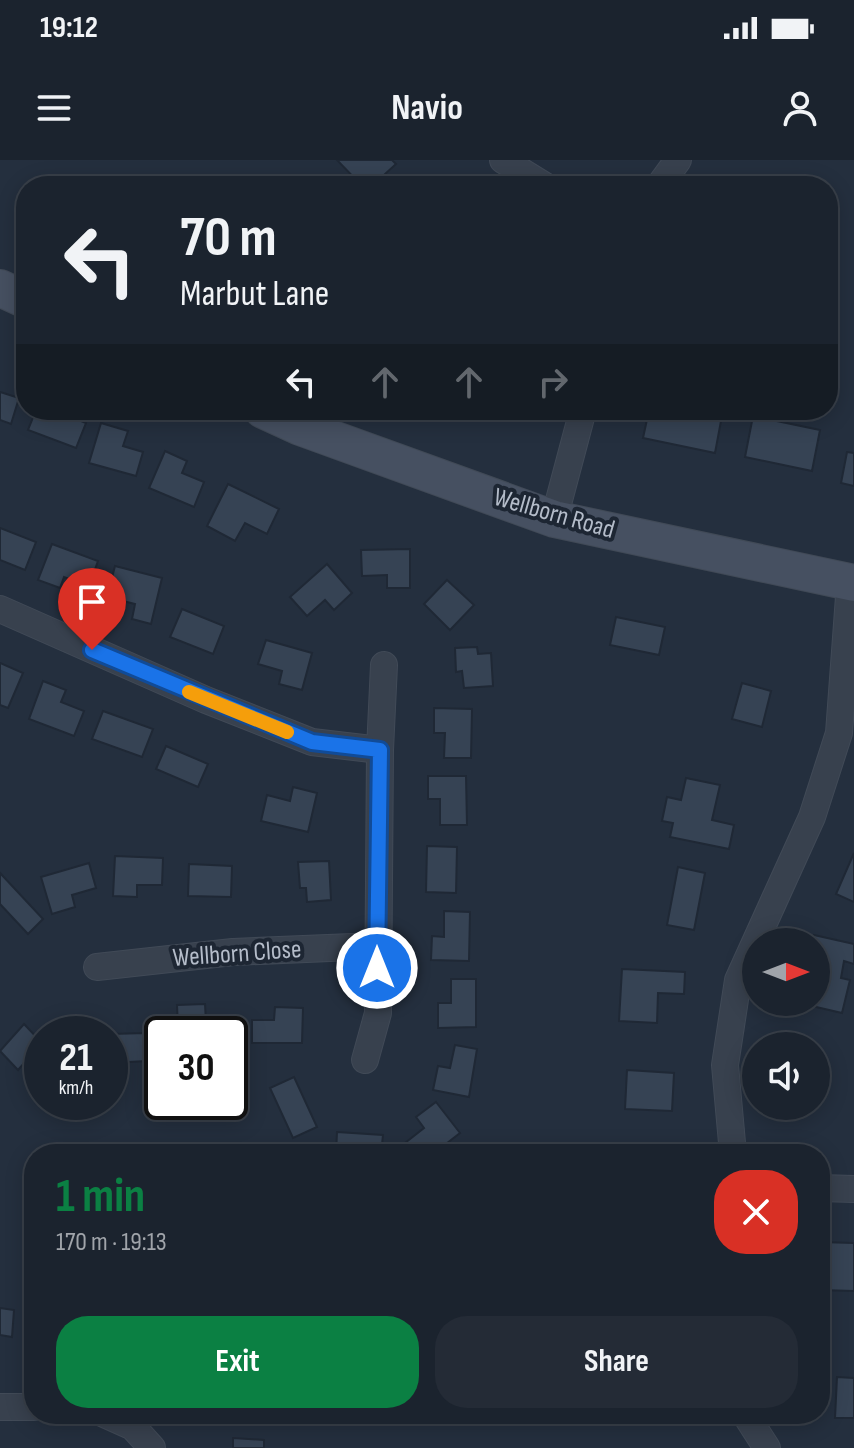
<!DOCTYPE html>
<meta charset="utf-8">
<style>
:root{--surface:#1b232e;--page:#242b36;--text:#f1f3f6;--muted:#a0a4aa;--line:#39404a;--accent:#0b8043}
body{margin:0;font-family:"Sofia Sans Condensed",sans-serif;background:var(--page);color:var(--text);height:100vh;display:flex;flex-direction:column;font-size:30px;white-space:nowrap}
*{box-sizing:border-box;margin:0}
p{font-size:26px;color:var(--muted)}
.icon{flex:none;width:44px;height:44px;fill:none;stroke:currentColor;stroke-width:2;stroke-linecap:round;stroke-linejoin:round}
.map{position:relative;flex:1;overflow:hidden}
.sheet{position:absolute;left:24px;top:984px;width:806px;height:280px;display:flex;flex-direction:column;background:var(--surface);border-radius:32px;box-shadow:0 4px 20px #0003,0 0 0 2px var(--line)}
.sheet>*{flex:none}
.top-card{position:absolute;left:16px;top:16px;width:822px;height:244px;border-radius:32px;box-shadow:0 4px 20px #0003,0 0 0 2px var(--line);background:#1b232e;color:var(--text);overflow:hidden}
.needle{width:52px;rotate:90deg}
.buttons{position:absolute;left:742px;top:768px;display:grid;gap:16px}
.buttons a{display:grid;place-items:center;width:88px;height:88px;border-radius:50%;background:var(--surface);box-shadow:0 4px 20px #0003,0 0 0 2px var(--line);font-size:40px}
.speed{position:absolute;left:24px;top:856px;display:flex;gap:16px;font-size:40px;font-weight:700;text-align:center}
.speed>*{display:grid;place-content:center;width:104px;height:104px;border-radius:50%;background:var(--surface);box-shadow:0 4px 20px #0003,0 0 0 2px var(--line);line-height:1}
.speed small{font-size:20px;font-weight:400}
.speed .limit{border:4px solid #111;border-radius:12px;background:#fff;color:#111}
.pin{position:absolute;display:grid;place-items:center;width:68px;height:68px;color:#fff;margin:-82px -34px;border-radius:50% 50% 50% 0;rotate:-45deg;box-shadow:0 0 8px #0007}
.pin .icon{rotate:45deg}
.me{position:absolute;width:88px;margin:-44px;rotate:0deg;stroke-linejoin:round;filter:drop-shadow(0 0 6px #0008)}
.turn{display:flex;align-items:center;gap:28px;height:168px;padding:0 32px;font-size:36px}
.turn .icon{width:104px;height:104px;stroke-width:2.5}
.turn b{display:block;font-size:56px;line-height:68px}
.lanes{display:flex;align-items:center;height:76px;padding:0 32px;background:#0003;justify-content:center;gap:40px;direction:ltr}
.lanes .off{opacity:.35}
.round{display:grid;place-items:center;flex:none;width:84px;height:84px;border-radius:32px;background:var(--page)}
.headline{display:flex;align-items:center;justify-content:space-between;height:136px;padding:0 32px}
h1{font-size:48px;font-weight:700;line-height:60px;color:var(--accent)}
.button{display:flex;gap:16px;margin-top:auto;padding:16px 32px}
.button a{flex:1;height:92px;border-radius:32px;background:var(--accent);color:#fff;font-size:32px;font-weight:700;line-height:92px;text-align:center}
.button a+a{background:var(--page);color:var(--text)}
.status{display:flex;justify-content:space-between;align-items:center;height:56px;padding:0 40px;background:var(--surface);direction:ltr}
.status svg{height:22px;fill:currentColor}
header{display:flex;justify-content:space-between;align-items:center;height:104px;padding:0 32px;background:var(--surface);font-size:36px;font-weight:700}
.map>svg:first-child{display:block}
</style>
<div class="status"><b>19:12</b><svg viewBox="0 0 49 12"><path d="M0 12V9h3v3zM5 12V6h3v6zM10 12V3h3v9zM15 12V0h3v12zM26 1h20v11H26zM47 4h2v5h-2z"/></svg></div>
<header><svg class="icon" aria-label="menu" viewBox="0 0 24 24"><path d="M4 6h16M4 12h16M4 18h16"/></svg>Navio<svg class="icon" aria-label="person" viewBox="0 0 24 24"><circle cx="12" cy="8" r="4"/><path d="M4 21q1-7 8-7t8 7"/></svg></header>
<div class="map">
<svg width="854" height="1288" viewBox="0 0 854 1288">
<rect width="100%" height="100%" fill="#242f3e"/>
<!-- building -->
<g fill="#364354" stroke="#1f2835" stroke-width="2">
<polygon points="337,0 392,0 396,4 372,26 362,26"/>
<polygon points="116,19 132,25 132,26 113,26"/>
<polygon points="0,232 19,238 11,264 0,260"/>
<polygon points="36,250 66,250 64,254 86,263 76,288 28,270"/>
<polygon points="649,250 684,250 692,252 692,254 721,261 715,293 643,278"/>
<polygon points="753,256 820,270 812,311 745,297"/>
<polygon points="101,263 128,271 123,286 143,292 136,316 89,303"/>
<polygon points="165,291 187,301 182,313 204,322 194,347 149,328"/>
<polygon points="847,292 854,293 854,326 841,323"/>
<polygon points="228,324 279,349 267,374 245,363 235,381 207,366"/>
<polygon points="0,368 36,382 25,410 0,400"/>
<polygon points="52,384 98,401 89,426 64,417 60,428 38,420"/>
<polygon points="410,389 410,428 387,428 387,415 362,416 361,390"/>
<polygon points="327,404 352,433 334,450 325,440 307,456 290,437"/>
<polygon points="115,406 162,418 151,464 132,459 135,444 107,437"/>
<polygon points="447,420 474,445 450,470 424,444"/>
<polygon points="182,449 224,466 213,494 170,477"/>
<polygon points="616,457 665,467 659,495 610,485"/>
<polygon points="266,480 312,493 302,530 279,524 282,511 258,504"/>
<polygon points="477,487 478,494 491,493 493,526 464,528 462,511 456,512 455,488"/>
<polygon points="0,503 23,513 8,548 0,545"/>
<polygon points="43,521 66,530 61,542 84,551 74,576 29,559"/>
<polygon points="742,523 771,531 762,567 732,559"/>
<polygon points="434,548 472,549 471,598 444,598 445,573 434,573"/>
<polygon points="103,551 153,569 142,597 92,579"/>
<polygon points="166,586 208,604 198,627 156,609"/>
<polygon points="428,616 466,616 467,665 440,665 440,639 428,639"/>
<polygon points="686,618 720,625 712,660 734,665 729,689 670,677 673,663 662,661 667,637 681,640"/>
<polygon points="293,627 317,633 308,672 261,661 267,635 290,641"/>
<polygon points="427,686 457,687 456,733 426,732"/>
<polygon points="854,693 854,742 836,734"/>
<polygon points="115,696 163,698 162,725 137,725 137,737 113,736"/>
<polygon points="329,701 331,740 307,742 306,728 300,728 298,702"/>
<polygon points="89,703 96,728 72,735 75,747 52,754 41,717"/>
<polygon points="189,704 232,706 231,737 188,736"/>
<polygon points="678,707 705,713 694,770 667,765"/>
<polygon points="0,713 43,759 28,774 0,744"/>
<polygon points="444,751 470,752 469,801 431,800 432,776 444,777"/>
<polygon points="814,775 854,784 854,804 844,801 841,818 850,820 842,853 799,843 816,842 816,782 812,782"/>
<polygon points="622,809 685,812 684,834 658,833 657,863 619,861"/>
<polygon points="451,819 476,819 476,867 438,868 438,843 451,843"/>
<polygon points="205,844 206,862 231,861 233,885 230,885 230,874 192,874 191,867 178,868 177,845"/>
<polygon points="275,847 303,848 302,883 252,883 252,860 274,860"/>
<polygon points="24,864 42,883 18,910 0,891"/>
<polygon points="146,873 147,901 110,903 110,874"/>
<polygon points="455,885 477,889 469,937 433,930 438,906 450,908"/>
<polygon points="627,910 674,913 672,951 625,949"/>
<polygon points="294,917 317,967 293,978 270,928"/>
<polygon points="436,942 460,973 433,994 413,994 405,983 424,968 416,957"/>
<polygon points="337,972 383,975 381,994 336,994"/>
<polygon points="820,1082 854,1083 854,1131 820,1130"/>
<polygon points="0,1148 14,1150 12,1177 0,1175"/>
<polygon points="837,1217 854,1218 854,1258 835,1258"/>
<polygon points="233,1278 264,1280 264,1288 233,1288"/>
</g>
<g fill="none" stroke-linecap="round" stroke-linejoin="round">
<defs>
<g id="street">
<polyline points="503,0 545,26"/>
<polyline points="659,26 678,0"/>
<polyline points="554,359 583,250"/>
<polyline points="0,449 206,540 312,582 380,590"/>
<polyline points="97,807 233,792 377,786"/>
<polyline points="365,900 378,853 380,590 384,505"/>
<polyline points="733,994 725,905 738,820 812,657 839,573 850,423"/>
<polyline points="820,1028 854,1029"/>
<polyline points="0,1247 34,1247"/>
<polyline points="104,1254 133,1267 152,1288"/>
<polyline points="745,1254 767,1288"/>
</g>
<g id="secondary">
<polyline points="0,128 26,140"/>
<polyline points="263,250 300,267 554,359 854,423"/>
</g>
</defs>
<!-- street casing -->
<use href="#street" stroke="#414a57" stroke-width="28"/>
<!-- secondary casing -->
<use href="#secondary" stroke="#414a57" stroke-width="38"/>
<!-- street -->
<use href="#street" stroke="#38414e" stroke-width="26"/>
<!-- secondary -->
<use href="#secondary" stroke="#465061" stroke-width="36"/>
</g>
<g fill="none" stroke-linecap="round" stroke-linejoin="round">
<defs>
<polyline id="route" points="92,490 312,582 380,590 377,808"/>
</defs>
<!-- route casing -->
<use href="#route" stroke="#114b97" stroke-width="20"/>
<!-- route -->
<use href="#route" stroke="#1a73e8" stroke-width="14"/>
<!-- slow -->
<polyline stroke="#f59e0b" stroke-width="14" points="189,532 287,572"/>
</g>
<g text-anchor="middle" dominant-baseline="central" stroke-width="8" stroke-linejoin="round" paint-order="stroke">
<!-- street labels -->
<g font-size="26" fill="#b4bcc9" stroke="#1d2633">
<text transform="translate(554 354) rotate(16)">Wellborn Road</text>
<text transform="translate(237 794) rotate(-4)">Wellborn Close</text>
</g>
</g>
</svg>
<div class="buttons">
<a><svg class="needle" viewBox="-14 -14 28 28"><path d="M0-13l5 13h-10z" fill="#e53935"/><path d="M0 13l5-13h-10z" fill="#a0a4aa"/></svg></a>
<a><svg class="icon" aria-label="sound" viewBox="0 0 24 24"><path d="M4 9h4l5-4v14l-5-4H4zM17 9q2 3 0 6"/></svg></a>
</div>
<div class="speed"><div>21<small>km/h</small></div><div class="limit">30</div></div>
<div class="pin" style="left:92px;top:490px;background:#d93025"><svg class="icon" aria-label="arrive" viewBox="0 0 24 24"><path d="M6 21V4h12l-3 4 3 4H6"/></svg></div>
<svg class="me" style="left:377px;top:808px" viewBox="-20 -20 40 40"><circle r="17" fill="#1a73e8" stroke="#fff" stroke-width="3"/><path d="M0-11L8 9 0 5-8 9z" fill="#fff"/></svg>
<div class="top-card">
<div class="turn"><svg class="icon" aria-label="left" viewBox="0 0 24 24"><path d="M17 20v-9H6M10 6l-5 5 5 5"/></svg><div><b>70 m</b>Marbut Lane</div></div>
<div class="lanes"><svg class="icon" aria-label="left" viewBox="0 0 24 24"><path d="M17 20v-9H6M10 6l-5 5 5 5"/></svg><svg class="icon off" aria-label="ahead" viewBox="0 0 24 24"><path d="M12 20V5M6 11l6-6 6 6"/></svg><svg class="icon off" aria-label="ahead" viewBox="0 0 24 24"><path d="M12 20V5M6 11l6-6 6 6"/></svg><svg class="icon off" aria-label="right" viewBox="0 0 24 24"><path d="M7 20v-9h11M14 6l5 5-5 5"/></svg></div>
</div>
<section class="sheet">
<div class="headline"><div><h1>1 min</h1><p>170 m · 19:13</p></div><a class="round" style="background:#d93025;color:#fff"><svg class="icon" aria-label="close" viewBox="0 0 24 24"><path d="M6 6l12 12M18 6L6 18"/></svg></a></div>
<div class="button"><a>Exit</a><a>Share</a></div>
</section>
</div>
